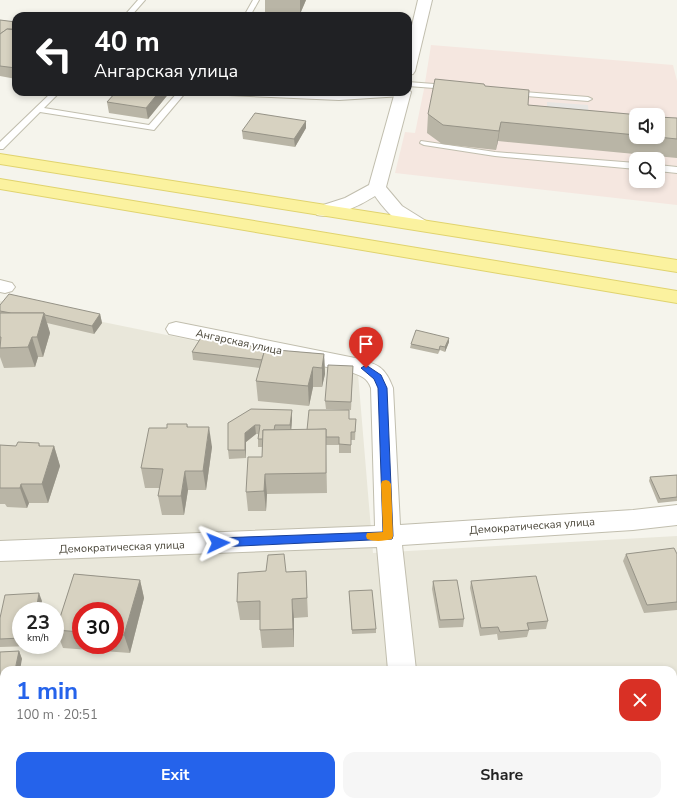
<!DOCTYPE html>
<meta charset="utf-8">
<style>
:root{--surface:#fff;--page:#f6f6f6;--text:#222;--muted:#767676;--accent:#2563eb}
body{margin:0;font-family:"Nunito Sans",sans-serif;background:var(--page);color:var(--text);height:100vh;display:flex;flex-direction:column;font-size:15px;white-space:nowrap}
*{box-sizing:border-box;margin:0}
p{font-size:13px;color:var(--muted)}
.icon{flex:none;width:22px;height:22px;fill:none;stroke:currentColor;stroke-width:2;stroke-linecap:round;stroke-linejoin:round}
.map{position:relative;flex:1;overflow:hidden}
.details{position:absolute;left:0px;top:666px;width:677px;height:140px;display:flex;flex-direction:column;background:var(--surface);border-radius:12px 12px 0 0;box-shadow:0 2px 6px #0003}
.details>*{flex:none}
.hud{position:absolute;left:12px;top:12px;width:400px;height:84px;border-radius:12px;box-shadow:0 2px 6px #0003;background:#202124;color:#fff;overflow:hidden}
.tools{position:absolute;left:629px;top:108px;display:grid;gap:8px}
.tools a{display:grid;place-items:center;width:36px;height:36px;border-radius:8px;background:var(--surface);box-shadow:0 2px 6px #0003;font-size:20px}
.speed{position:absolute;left:12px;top:602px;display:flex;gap:8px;font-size:20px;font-weight:700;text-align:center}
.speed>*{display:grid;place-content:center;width:52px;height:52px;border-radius:50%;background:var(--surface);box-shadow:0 2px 6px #0003;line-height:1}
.speed small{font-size:10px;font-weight:400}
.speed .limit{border:6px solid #d22;background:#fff;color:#111}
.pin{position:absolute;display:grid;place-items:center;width:34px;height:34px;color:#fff;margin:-41px -17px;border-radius:50% 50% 50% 0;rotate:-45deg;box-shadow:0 0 4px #0007}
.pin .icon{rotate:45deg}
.me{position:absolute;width:44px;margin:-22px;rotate:88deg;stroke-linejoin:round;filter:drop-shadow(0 0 3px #0008)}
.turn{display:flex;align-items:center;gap:14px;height:84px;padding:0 16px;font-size:18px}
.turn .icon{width:52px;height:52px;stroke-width:2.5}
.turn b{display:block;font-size:28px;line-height:34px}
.round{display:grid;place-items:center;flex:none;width:42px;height:42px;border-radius:12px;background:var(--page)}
.headline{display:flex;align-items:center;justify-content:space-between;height:68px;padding:0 16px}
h1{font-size:24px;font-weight:700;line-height:30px;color:var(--accent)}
.button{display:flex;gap:8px;margin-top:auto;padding:8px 16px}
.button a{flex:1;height:46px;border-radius:12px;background:var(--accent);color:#fff;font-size:16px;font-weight:700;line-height:46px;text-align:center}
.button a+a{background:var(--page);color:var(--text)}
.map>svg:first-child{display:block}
</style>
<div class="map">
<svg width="677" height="806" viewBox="0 0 677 806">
<rect width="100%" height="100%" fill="#f5f4ec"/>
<!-- residential -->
<path fill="#e9e7da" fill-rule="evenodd" d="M0,301L358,374L373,553L677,536V806H0ZM21,611H55V645H21ZM81,611H115V645H81ZM4,670H673V802H4Z"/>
<!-- medical -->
<path fill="#f5e7e0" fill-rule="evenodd" d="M431,45L673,65L677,81V205L395,173L405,132L415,133L424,89ZM636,115H658V137H636ZM636,159H658V181H636Z"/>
<!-- parking -->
<polygon fill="#e7e6e3" points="547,102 588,105 589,117 547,113"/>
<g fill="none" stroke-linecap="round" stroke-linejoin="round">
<defs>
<g id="service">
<polygon points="138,0 145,0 131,16 124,16"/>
<polygon points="253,0 259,0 250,16 244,16"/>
<polygon points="408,82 447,85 451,87 447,89 408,86"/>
<polygon points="511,91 588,97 592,99 588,101 514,95 511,95"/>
<polygon points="52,92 60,92 44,108 149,125 178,92 186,92 154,130 40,112 3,149 0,149 0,142"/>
<polygon points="202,92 256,92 339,96 398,92 403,92 406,94 402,96 339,100 206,94"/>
<polygon points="421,141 495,152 636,163 636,169 495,156 424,145 420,143"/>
<polygon points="658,165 677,167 677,173 658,171"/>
</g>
<g id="minor">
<polygon points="418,0 432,0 415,71 413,74 408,75 408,42"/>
<path d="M408,89L411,92L386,187L402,206L426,221L429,225L426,229C406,234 386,212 375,196C361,205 333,219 317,215L314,211L317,207L345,198L369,185L395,92H408Z"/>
<polygon points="0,280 12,283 15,287 12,291 5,293 0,292"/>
<path d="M176,322L355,358C377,364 385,366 393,388L400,525L633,510L677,505V525L633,530L402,545L416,670H388L377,547L0,561V541L375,526L371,388C367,377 361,376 351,372L169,334L166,329L169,324Z"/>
<rect x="401" y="802" width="30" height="4"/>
</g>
<g id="primary">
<polygon points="0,154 677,260 677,272 0,164"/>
<polygon points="0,179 677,291 677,303 0,189"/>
</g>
</defs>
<!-- service casing -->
<use href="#service" stroke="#c1beae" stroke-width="2"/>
<!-- minor casing -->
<use href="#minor" stroke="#c1beae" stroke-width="2"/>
<!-- primary casing -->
<use href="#primary" stroke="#e0d36e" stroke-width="2"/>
<!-- service -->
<use href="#service" fill="#fff" fill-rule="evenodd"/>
<!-- minor -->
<use href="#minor" fill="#fff" fill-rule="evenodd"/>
<!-- primary -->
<use href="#primary" fill="#fbf29f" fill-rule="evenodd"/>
</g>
<!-- wall -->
<g fill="#b9b5a6" fill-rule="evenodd">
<polygon points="265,0 306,0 300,14 265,12"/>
<polygon points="0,20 16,22 16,79 0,76"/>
<polygon points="485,86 528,105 636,115 636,137 658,137 677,118 677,158 498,141 496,150 442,144 427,133 428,114"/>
<polygon points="116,92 170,92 148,119 109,113 107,102"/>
<polygon points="306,121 306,128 295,147 243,139 242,131"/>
<polygon points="0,305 100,314 102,323 94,334 47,323 50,333 43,357 38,357 35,367 4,368 0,357"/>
<polygon points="449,342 445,352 440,350 438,354 410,348 411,344"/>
<polygon points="265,349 324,354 325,374 322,387 313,387 309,406 258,401 256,381 260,368 193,360 192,352"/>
<polygon points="353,366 351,410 326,409 325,401"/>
<polygon points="292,410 292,419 291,430 307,430 349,419 356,419 355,440 351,440 351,453 339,453 339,445 326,445 327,493 267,494 266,511 248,511 246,492 262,457 262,447 258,447 258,434 256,434 246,442 246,458 229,459 228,450 228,423"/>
<polygon points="187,424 188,427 212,447 206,490 188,490 184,515 162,515 158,496 160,488 145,488 141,468 167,428"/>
<polygon points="39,443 40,446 54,446 60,466 48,503 29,503 27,508 7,507 5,504 0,504 0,445 16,446"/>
<polygon points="677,475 677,501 658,503 649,481 650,477"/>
<polygon points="626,554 677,554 677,610 644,613 623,561"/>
<polygon points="306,571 308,617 294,618 294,647 262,648 260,630 260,620 240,620 237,602 286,572"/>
<path d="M74,574L140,580L144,598L130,653L63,648L56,630ZM81,611H115V645H81Z"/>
<polygon points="433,581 464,619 463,627 439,628 432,589"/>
<polygon points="471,581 548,621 546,629 529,630 527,637 498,640 497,634 480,636 470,588"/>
<polygon points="349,591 376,629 376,633 352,634"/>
<polygon points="42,601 21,611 21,645 34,645 34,646 0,647 0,618"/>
<polygon points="19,651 22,659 4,670 4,700 0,700 0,652"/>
<polygon points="673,767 677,767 677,803 673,789"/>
<polygon points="452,802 650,802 652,806 452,806"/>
</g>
<!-- shaded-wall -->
<g fill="#969387">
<polygon points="300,0 306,0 300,14"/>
<polygon points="159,92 170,92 148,119 146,108"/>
<polygon points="306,121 306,128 295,147 294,139"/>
<polygon points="501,122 498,141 496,150 499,131"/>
<polygon points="44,313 50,333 43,357 37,337"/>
<polygon points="100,314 102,323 94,334 92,326"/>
<polygon points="32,337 38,357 35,367 28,347"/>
<polygon points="449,338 449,342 445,352 445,347"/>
<polygon points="324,354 325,374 322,387 322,368"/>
<polygon points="313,367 313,387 309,406 308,386"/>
<polygon points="292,410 292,419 291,434 290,425"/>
<polygon points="255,425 256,434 246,442 246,458 245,450 245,433"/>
<polygon points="209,427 212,447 206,490 203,471"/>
<polygon points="54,446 60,466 48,503 42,484"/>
<polygon points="185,471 188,490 184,515 181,496"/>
<polygon points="265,474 267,494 266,511 264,491"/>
<polygon points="21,484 29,503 27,508 20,488"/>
<polygon points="140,580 144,598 130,653 124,635"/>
<polygon points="39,593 42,601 40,611 36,611"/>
<polygon points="292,599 294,618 294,647 293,629"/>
<polygon points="19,651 22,659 20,670 15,670"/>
</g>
<!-- building -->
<g fill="#d7d2c1" stroke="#969387">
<polygon points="0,20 16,22 16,27 12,29 7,29 0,34"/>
<polygon points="7,29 16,30 16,68 0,66 0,34"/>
<polygon points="435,79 484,84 485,86 529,90 528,105 640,115 636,115 636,135 501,122 499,131 443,125 428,114"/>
<polygon points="116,92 159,92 146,108 107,102"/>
<polygon points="255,113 306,121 294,139 242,131"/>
<polygon points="658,117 677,118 677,139 658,137"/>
<polygon points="9,294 100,314 92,326 45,315 44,313 11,313 0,311 0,305"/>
<polygon points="0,313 44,313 37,337 32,337 28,347 0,348 1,337 0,337"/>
<polygon points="416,330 449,338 445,347 440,346 439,350 411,344"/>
<polygon points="202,336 265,349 262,360 192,352"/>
<polygon points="265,349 324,354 322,368 313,367 308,386 256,381"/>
<polygon points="328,365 353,366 351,402 325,401"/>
<polygon points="251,409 292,410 290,425 275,425 274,430 263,430 263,439 258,439 260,425 255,425 245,433 245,450 228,450 228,423"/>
<polygon points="309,410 349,410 349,419 356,419 355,432 351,432 351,445 339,444 339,437 326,437 326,429 307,430"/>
<polygon points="167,424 187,424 187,427 209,427 203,471 185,471 181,496 158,496 163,469 141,468 149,428 167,428"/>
<polygon points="326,429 326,473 265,474 264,491 246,492 248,457 262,457 263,430"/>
<polygon points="18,442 39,443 39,446 54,446 42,484 21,484 20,488 0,488 0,445 16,446"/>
<polygon points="677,475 677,497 660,499 650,477"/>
<polygon points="674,548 677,554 677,602 647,605 626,554"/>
<polygon points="284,554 286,572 306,571 307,598 292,599 293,629 260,630 260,601 237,602 238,573 266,571 268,555"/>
<polygon points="74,574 140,580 124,635 115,634 115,611 81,611 81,632 56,630"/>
<polygon points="536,576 548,621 527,623 529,630 500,632 498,627 481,628 471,581"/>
<polygon points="457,580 464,619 440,620 433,581"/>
<polygon points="372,590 376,629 352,630 349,591"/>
<polygon points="39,593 36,611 21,611 21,638 0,639 0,618 5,595"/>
<polygon points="19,651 15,670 4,670 4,692 0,693 0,652"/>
<polygon points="673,767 677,767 677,782 673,768"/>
<polygon points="454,802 650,802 652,806 454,806"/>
</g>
<!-- route -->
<polygon fill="#2563eb" stroke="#184099" points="366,365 381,375 387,388 393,536 392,539 218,547 215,546 213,543 215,540 218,538 383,532 378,388 374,379 361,368"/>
<!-- slow -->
<path fill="#f59e0b" d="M386,480L389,481L391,484L393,536L392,539C385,541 374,542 367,539L366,536L367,533L383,532L381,484L382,481Z"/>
<g text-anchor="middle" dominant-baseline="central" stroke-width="4" stroke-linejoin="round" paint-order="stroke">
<!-- street labels -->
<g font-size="11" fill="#4a4639" stroke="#fff">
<text transform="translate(239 342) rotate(12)">Ангарская улица</text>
<text transform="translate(532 526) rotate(-4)">Демократическая улица</text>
<text transform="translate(122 547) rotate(-2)">Демократическая улица</text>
</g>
</g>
</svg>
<div class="tools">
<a><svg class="icon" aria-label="sound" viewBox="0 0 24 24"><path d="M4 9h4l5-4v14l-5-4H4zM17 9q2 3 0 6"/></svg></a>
<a><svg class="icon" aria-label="search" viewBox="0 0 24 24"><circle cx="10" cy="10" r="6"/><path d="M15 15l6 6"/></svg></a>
</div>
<div class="speed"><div>23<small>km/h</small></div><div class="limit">30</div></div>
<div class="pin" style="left:366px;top:368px;background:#d93025"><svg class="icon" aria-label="arrive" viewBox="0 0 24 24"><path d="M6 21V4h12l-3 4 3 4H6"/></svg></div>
<svg class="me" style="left:218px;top:543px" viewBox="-20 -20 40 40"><path d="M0-17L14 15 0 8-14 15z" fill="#2563eb" stroke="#fff" stroke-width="4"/></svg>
<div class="hud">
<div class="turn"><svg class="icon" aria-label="left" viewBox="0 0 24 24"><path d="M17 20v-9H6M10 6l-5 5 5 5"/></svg><div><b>40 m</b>Ангарская улица</div></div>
</div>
<section class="details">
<div class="headline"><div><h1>1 min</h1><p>100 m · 20:51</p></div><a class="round" style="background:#d93025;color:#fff"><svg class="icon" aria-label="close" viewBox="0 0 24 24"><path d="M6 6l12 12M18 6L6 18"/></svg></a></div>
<div class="button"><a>Exit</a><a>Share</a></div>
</section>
</div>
